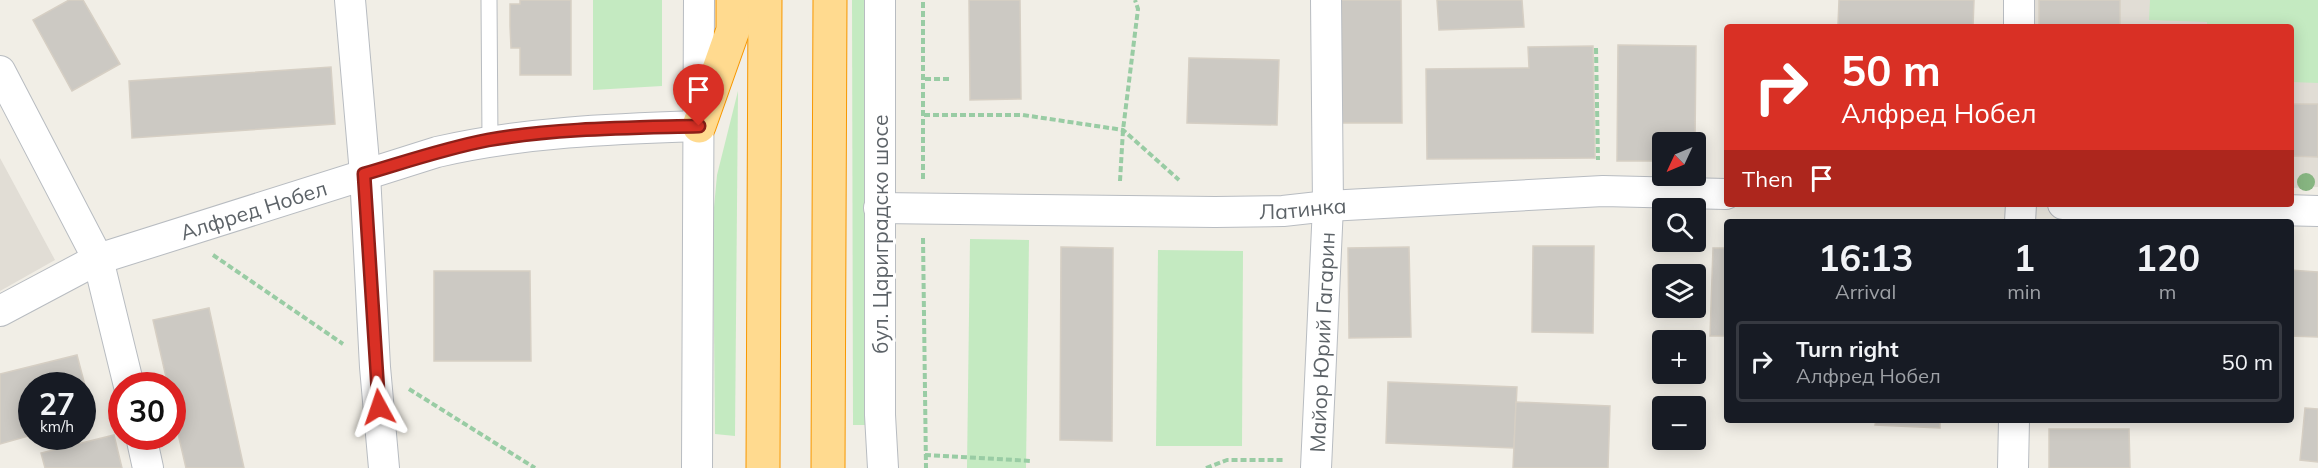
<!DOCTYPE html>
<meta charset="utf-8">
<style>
:root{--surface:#171b24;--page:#20242c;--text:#f1f3f6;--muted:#9ea1a6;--line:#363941}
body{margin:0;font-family:Mulish,sans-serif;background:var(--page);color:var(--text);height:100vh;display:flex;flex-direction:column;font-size:22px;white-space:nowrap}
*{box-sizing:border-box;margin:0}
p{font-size:20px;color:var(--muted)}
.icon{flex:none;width:33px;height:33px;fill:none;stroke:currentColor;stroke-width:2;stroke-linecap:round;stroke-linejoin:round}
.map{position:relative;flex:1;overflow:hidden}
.sheet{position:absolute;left:1724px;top:219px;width:570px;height:204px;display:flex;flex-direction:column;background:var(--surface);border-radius:6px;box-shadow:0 3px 15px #0003}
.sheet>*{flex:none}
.top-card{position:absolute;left:1724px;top:24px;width:570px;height:183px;border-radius:6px;box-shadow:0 3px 15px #0003;background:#d93025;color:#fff;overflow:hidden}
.needle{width:39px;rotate:226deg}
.buttons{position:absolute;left:1652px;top:132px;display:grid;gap:12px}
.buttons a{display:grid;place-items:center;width:54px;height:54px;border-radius:6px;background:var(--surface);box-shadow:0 3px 15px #0003;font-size:30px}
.speed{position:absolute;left:18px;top:372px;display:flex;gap:12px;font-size:30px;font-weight:700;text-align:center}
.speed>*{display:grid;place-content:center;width:78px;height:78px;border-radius:50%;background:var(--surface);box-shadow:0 3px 15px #0003;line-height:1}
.speed small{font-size:15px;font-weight:400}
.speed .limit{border:9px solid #d22;background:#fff;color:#111}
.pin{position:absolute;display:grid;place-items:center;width:51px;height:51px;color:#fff;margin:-62px -26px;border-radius:50% 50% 50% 0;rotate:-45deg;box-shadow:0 0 6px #0007}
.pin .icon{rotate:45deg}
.me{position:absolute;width:66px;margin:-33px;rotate:355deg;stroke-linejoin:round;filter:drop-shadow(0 0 4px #0008)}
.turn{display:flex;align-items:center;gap:21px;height:126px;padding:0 18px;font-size:27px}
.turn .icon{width:78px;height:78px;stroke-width:2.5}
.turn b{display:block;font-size:42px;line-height:51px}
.then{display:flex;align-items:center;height:57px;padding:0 18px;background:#0003;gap:12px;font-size:22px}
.eta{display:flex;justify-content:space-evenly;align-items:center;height:102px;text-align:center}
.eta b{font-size:36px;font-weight:700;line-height:42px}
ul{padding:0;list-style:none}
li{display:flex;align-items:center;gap:18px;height:81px;margin:0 12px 9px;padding:0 6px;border:3px solid var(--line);border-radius:6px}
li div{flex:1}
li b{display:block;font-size:22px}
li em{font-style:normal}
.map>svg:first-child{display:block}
</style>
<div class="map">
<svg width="2318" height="468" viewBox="0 0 2318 468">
<rect width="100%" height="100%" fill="#f1eee6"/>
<!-- education -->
<g fill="#e1ddd5">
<polygon points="2032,0 2318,0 2318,187 2291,188 2290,27 2031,27"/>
<polygon points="0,158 55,260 0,291"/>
</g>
<!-- green -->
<g fill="#c4eac1">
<polygon points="593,0 662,0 662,86 593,90"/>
<polygon points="852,0 870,0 870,425 853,425"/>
<polygon points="2150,0 2318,0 2318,83 2291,82 2290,27 2207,27 2207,22 2149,20"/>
<polygon points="738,91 735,436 715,434 713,218 717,175"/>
<polygon points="970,239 1029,240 1026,468 967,468"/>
<polygon points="1158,250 1243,251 1242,446 1156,446"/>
</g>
<!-- building -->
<g fill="#ccc9c3" stroke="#d6cfc4" stroke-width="1.5">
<polygon points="69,0 83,0 120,64 72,91 33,20"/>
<polygon points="520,0 571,0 571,75 520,75 520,48 511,48 510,26 510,4 520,4"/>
<polygon points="969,0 1020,0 1021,99 970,100"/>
<polygon points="1338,0 1401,0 1402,123 1338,123"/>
<polygon points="1437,0 1522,0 1524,27 1439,30"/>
<polygon points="1839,0 1974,0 1973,27 1838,25"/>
<rect x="2039" y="0" width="81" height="27"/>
<polygon points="1618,45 1696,46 1695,142 1662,142 1662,161 1617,161"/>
<polygon points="1593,46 1595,158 1427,159 1426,69 1529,68 1528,47"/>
<polygon points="1189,58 1279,60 1277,125 1187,123"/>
<polygon points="331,67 335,124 132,138 129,81"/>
<polygon points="2290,104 2318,104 2318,157 2290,156"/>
<polygon points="1533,246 1594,246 1593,333 1532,332"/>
<polygon points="1061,247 1113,248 1112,441 1060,440"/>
<polygon points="1409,247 1411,337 1349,338 1348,248"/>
<polygon points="1713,248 1726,248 1726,336 1710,336"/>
<polygon points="2290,270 2318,272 2318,337 2290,336"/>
<polygon points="434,271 530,271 531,361 434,361"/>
<polygon points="209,308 244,468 186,468 172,408 172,386 168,386 153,320"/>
<polygon points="77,355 94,420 82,422 82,386 32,386 32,435 0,444 0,374"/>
<polygon points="1388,382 1517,387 1514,448 1386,443"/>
<polygon points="1516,402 1610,406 1608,468 1513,468"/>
<polygon points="2305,408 2318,409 2318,462 2300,460"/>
<polygon points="1876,420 1940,420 1940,428 1875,425"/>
<polygon points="2049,429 2129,429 2130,468 2049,468"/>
<polygon points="114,435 122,468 45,468 41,453"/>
</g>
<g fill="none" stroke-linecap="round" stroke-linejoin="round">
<defs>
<polyline id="lane" points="489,0 490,140"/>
<g id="street">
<polyline points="350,0 365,174 375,367 384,468"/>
<polyline points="880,0 880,415 883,468"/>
<polyline points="2019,0 2019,27"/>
<polyline points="0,71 98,259 129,386"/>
<polyline points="2063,204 2318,211"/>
<path id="s1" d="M879,208L1215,212L1283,211L1328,206L1603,191L1726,194"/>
<polyline points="2020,222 2021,204"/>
<path id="s2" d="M0,311L98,259L437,152C525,132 610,129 699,126"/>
<polyline points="141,436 148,468"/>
<polyline points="697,468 699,0"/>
<path id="s3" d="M1316,468L1328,206L1326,0"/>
<polyline points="2013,468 2014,420"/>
</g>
<g id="highway">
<polyline points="699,126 733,30 733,0"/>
<polyline points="763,468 765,0"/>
<polyline points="828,468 830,0"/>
</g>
</defs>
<!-- lane casing -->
<use href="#lane" stroke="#b8bcc1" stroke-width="17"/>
<!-- street casing -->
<use href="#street" stroke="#b8bcc1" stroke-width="32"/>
<!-- highway casing -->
<use href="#highway" stroke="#f79700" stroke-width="35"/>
<!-- path -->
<g stroke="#99cca4" stroke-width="4" stroke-dasharray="6 3" stroke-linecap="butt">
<polyline points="1596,48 1598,160"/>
<polyline points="925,79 952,79"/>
<polyline points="924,115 1023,115 1123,130 1179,180"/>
<polyline points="923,179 923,0"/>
<polyline points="1120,181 1123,130 1138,9 1135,0"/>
<polyline points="923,238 926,468"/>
<polyline points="213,255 343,344"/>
<polyline points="409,389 535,468"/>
<polyline points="925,455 1032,461"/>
<polyline points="1206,468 1227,460 1285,460"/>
</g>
<!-- lane -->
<use href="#lane" stroke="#fff" stroke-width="15"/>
<!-- street -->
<use href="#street" stroke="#fff" stroke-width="30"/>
<!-- highway -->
<use href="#highway" stroke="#ffda8f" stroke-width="33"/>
</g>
<!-- trees -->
<circle fill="#87b581" cx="2306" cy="182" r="9"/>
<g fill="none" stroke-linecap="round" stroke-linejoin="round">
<defs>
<path id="route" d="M379,407L364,174C405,162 446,148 488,140C557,128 630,128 699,126"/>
</defs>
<!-- route casing -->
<use href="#route" stroke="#8d1f18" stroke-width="15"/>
<!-- route -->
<use href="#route" stroke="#d93025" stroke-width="10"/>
</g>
<g text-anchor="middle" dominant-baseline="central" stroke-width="6" stroke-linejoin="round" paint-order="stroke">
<!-- street labels -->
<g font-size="21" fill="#5d6368" stroke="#fff">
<text stroke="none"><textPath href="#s1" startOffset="424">Латинка</textPath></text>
<text stroke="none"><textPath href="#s2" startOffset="274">Алфред Нобел</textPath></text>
<text transform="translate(880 234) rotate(-90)">бул. Цариградско шосе</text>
<text stroke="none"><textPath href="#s3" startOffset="126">Майор Юрий Гагарин</textPath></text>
</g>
</g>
</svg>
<div class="buttons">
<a><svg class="needle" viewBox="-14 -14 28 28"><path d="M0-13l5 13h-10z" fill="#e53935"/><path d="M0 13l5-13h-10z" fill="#9ea1a6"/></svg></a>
<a><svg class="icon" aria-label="search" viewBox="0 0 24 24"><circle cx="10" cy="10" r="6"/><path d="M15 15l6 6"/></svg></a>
<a><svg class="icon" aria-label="layers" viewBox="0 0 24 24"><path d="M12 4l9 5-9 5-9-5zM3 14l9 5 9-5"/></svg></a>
<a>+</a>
<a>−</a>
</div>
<div class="speed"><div>27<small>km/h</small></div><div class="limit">30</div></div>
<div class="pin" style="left:699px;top:126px;background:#d93025"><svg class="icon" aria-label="arrive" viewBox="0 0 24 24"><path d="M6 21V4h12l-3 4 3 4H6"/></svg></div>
<svg class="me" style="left:379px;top:407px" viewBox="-20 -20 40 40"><path d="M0-17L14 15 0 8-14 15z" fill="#d93025" stroke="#fff" stroke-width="4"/></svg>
<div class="top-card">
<div class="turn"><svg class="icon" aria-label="right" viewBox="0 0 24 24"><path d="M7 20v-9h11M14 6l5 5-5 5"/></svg><div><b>50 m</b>Алфред Нобел</div></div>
<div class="then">Then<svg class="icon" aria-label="arrive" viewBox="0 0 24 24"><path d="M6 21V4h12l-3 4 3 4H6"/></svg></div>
</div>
<section class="sheet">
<div class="eta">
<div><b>16:13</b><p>Arrival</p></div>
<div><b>1</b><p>min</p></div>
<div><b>120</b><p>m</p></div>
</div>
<ul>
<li><svg class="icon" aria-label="right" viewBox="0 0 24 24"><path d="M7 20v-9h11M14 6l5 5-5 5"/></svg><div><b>Turn right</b><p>Алфред Нобел</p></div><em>50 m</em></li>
</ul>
</section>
</div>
